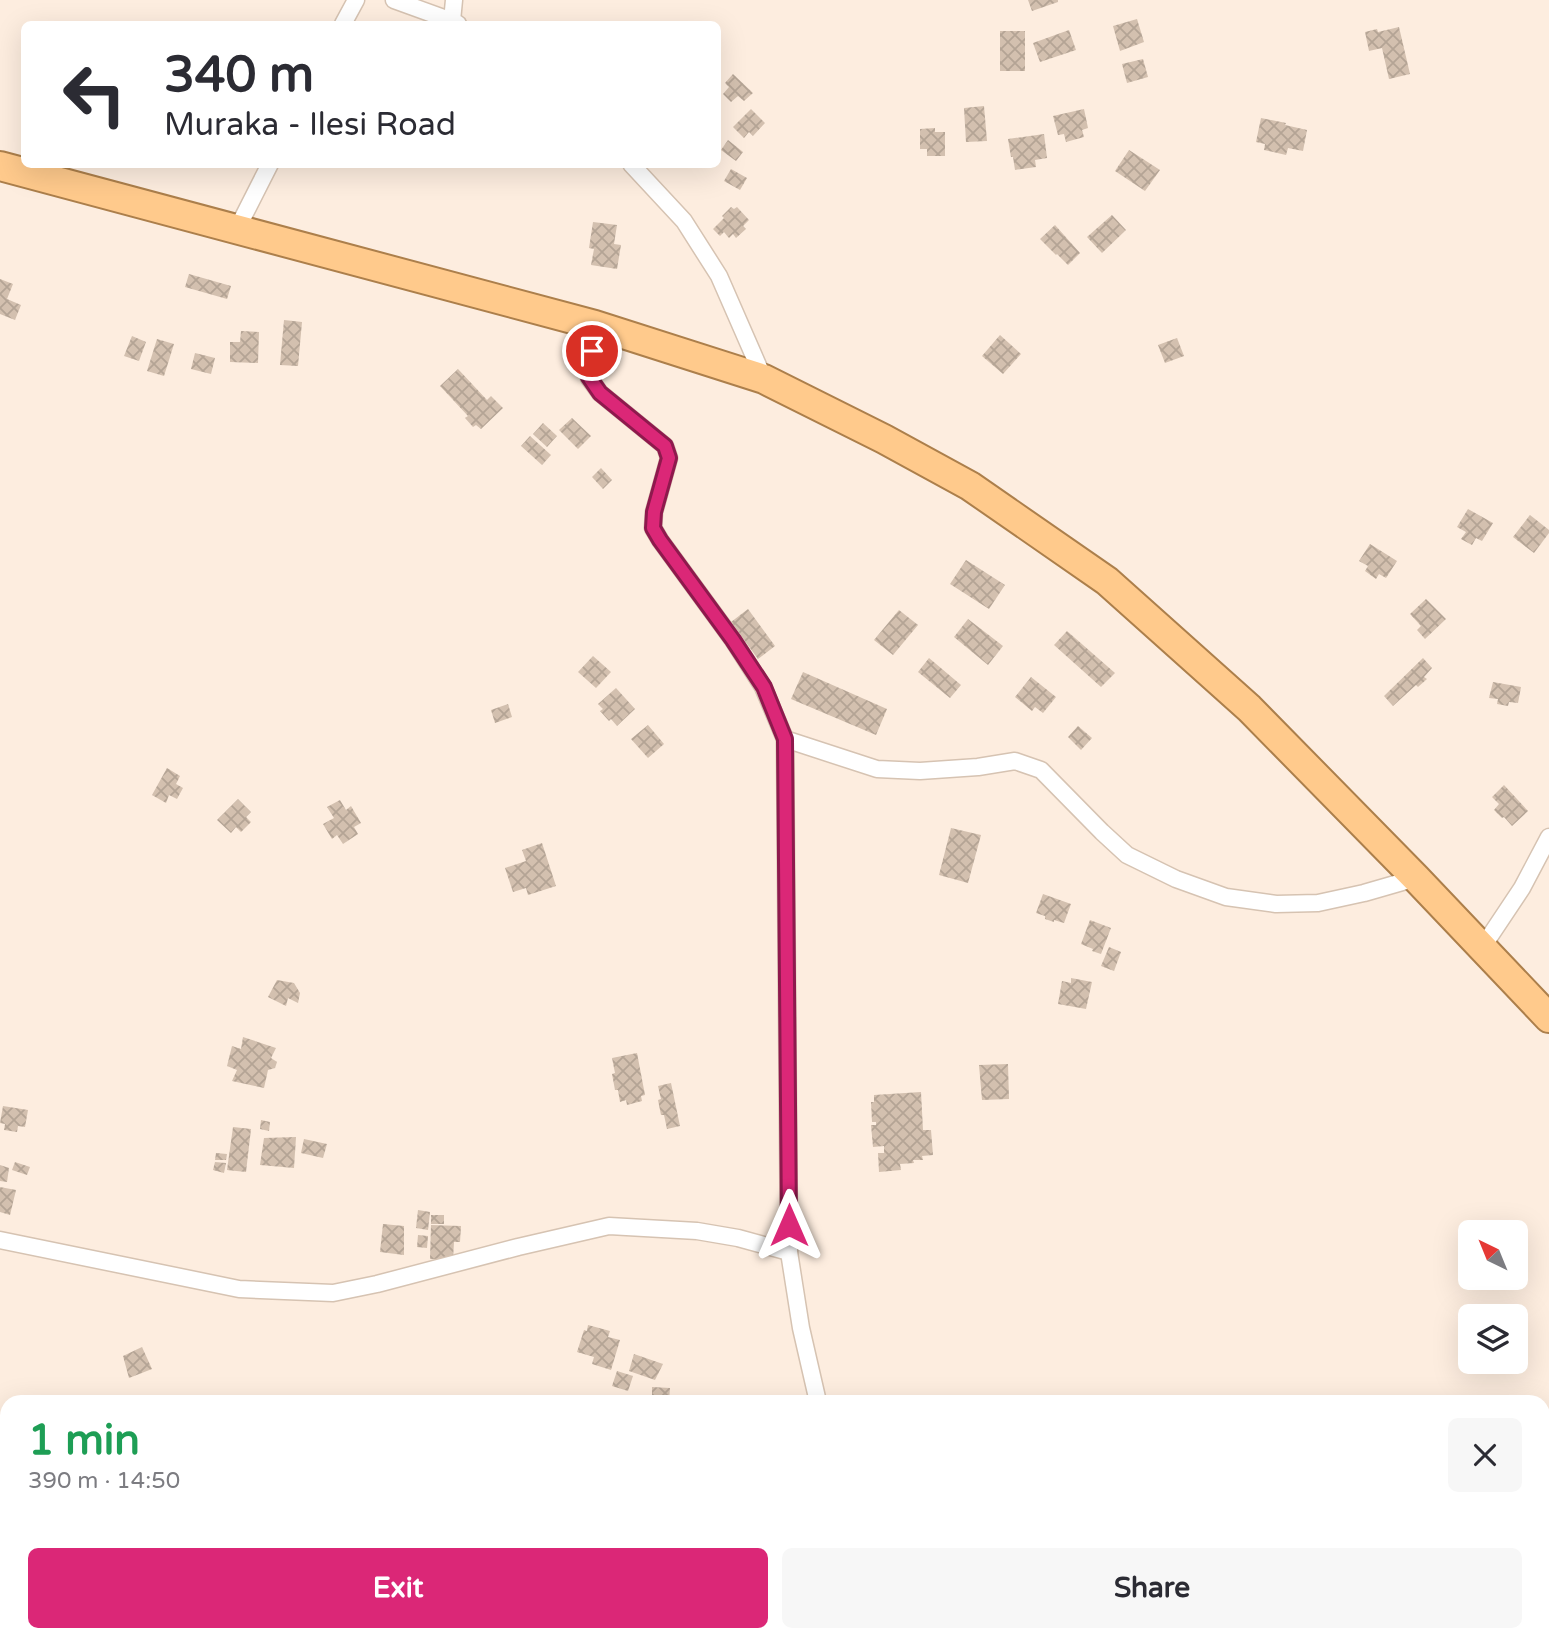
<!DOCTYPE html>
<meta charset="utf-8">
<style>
:root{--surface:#fff;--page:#f7f7f7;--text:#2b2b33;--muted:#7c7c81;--accent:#db2777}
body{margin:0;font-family:"Varela Round",sans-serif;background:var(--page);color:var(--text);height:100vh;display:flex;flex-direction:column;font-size:26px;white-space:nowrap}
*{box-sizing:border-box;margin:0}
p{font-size:23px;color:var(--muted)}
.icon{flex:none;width:38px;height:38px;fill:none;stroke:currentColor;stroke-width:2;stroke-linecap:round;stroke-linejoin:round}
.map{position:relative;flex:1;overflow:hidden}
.drawer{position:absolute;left:0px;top:1395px;width:1550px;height:247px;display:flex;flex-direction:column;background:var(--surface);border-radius:21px 21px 0 0;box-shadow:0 7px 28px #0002}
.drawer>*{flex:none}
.hud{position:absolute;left:21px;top:21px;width:700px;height:147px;border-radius:10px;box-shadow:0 7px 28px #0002;background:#fff;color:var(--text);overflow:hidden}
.needle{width:46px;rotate:317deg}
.tools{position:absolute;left:1458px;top:1220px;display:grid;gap:14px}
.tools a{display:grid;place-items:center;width:70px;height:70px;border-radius:10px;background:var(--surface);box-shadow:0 7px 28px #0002;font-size:35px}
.pin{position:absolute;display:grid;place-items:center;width:60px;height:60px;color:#fff;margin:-30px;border:4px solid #fff;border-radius:50%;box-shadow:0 2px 7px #0007}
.me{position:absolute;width:77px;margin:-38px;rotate:0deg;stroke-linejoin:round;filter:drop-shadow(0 0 5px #0008)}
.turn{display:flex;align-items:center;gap:24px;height:147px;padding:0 28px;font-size:32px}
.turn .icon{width:91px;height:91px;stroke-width:2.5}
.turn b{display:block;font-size:49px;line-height:60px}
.round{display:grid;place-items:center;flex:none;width:74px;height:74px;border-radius:10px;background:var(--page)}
.summary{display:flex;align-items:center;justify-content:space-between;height:119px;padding:0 28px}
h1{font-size:42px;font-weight:700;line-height:52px;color:#1e9e55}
.cta{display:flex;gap:14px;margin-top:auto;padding:14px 28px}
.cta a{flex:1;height:80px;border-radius:10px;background:var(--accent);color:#fff;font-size:28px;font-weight:700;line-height:80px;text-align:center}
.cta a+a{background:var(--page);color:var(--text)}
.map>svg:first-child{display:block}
</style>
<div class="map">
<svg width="1549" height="1641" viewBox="0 0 1549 1641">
<defs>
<pattern id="building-cross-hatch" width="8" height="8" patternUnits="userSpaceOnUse" patternTransform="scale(1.75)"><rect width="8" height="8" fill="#d3c0af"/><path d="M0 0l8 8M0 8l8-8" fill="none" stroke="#b4a495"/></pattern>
</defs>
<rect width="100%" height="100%" fill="#fdeddf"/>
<!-- building -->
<g fill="url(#building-cross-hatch)">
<polygon points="1028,0 1058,0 1058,2 1032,11"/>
<polygon points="1137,19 1144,42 1120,51 1113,26"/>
<polygon points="1399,27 1410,74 1389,79 1382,48 1369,51 1365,32 1377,29 1378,32"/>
<polygon points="1069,30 1076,50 1040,62 1033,43"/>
<rect x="1000" y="31" width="25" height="40"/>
<polygon points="1143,59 1148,77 1127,83 1122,64"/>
<polygon points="733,74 753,93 744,101 738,96 731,102 723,94 729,87 725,83"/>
<polygon points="984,106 987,141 966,142 964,108"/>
<polygon points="751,109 765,123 753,136 749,132 744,138 733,127"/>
<polygon points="1084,109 1088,128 1082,130 1084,137 1066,142 1064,134 1058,135 1053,116"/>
<polygon points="1261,118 1286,123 1285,125 1307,130 1303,151 1288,148 1286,155 1264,150 1265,144 1256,142"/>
<polygon points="935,128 935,132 945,132 945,156 927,156 927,149 920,149 920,129"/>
<polygon points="1044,134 1047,158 1035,160 1036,167 1015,170 1013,157 1011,157 1008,139"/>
<polygon points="728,140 743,152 736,161 721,150"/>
<polygon points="1129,150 1160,170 1145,191 1115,171"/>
<polygon points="731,169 747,178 740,190 724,181"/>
<polygon points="731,207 734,209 737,207 749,220 743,226 746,229 736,238 733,234 729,238 724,232 720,236 713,229 724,218 722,216"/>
<polygon points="1112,215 1126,230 1102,253 1087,237"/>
<polygon points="593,222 617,225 614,244 621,245 617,269 591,265 594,249 589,248"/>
<polygon points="1055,225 1080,253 1068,265 1057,254 1056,255 1040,239"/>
<polygon points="189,274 231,286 227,299 185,287"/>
<polygon points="0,279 13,284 7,299 21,305 15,320 0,314"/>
<polygon points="284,320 302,322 298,366 280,365"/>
<polygon points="241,331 259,332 258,363 230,362 230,342 240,342"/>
<polygon points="1000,335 1021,354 1003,374 982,356"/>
<polygon points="132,336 146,342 139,361 124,356"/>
<polygon points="1177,338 1184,356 1165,363 1158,345"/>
<polygon points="157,339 174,344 164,376 147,371"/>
<polygon points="195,353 215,358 211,374 191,369"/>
<polygon points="458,369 487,400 491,396 503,408 481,429 476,425 473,427 465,418 468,416 440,386"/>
<polygon points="572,418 591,436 578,449 559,430"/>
<polygon points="543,423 557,436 547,447 533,434"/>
<polygon points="530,436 551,455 542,465 521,446"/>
<polygon points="601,468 612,480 603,489 592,477"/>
<polygon points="1468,509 1493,523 1482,541 1476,538 1472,545 1461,539 1466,532 1457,527"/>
<polygon points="1530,515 1549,530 1549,533 1534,553 1513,537"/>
<polygon points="1370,544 1397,561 1386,578 1379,574 1376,579 1365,571 1368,566 1359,561"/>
<polygon points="966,560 1005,585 989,609 950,584"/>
<polygon points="1426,599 1446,619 1425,639 1417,630 1421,626 1410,614"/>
<polygon points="748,609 775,646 758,659 731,622"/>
<polygon points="899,610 918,625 893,655 874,640"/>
<polygon points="968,619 1003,646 988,665 954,637"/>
<polygon points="1067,631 1115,673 1101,687 1054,645"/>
<polygon points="593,656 611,672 596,688 578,672"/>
<polygon points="929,658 961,685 950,698 918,672"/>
<polygon points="1423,658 1432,668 1424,677 1427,679 1418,687 1416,685 1393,706 1384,696"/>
<polygon points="803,672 887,709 876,735 791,699"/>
<polygon points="1031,677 1056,697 1043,713 1035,707 1032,711 1015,697"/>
<polygon points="1493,682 1521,687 1518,703 1509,702 1508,706 1497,704 1498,699 1489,698"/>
<polygon points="616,688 635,709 617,726 611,719 609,721 600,711 603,709 598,704"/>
<polygon points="508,704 512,717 495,723 491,710"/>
<polygon points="648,725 664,744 648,758 631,739"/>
<polygon points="1078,726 1092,738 1081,750 1068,737"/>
<polygon points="167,768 180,776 176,784 183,788 177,799 169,795 166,803 152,795"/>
<polygon points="1504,785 1528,811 1512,826 1504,817 1502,818 1494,810 1499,804 1492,797"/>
<polygon points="238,799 251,812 246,817 251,822 241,832 236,827 231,833 217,820"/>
<polygon points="340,800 346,810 351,806 361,823 354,827 358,834 343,844 337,835 332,839 323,824 334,818 327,807"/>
<polygon points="951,828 981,835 968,883 939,875"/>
<polygon points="542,843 556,886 528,895 526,888 513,892 505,868 526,861 522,850"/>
<polygon points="1043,894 1071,904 1064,923 1054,920 1054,922 1045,919 1045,916 1036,913"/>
<polygon points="1090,920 1111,928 1101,954 1092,951 1093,949 1081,944"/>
<polygon points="1109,947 1121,952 1114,971 1101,966"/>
<polygon points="1071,978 1092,982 1086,1009 1058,1004 1062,981 1071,983"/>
<polygon points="277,980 294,983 300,993 298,1003 288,998 286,1006 268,997"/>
<polygon points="243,1037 276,1048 271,1058 277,1062 275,1068 268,1070 264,1088 232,1081 237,1070 227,1066 232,1046 241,1049"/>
<polygon points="637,1053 645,1095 641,1096 642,1101 627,1105 626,1100 620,1102 618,1090 615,1090 612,1074 615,1073 612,1058"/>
<polygon points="1008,1064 1009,1099 982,1100 979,1065"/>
<polygon points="671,1083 680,1126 667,1129 664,1115 661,1115 658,1100 661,1099 658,1086"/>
<polygon points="921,1092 923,1130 931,1130 933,1155 922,1156 923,1160 913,1160 914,1163 900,1164 901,1170 879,1172 878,1153 884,1153 884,1146 873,1147 871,1125 876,1125 876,1122 872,1122 871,1102 874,1102 874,1095"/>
<polygon points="3,1106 28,1110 25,1127 18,1126 17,1132 4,1130 5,1124 0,1123"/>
<polygon points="261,1120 270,1122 269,1131 260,1129"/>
<polygon points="233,1127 251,1129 246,1172 227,1170"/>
<polygon points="296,1137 294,1168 260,1165 264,1138"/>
<polygon points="304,1139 327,1144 323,1158 301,1153"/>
<polygon points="216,1153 227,1154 226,1160 215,1160"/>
<polygon points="15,1162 30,1167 27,1175 12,1170"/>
<polygon points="215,1162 226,1163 224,1173 213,1170"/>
<polygon points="0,1165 9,1168 7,1182 0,1181"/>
<polygon points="0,1187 16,1190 10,1215 0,1212"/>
<polygon points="418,1210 430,1212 428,1230 416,1228"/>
<rect x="431" y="1215" width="13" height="9"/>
<polygon points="383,1224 404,1226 404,1255 380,1252"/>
<polygon points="431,1225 461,1226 460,1242 454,1242 453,1260 430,1259"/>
<polygon points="418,1235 428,1236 427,1248 417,1247"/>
<polygon points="588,1325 610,1331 608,1337 620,1340 611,1370 592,1364 594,1357 577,1352 584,1330 587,1331"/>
<polygon points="142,1347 152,1369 129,1378 123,1356"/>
<polygon points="634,1354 663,1364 655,1380 629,1371"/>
<polygon points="617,1371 633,1376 628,1391 612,1386"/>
<polygon points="652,1387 670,1388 669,1402 652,1402"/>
<polygon points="7,1598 7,1634 0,1631 0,1599"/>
<polygon points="726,1634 751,1634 749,1641 744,1641"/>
<polygon points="904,1634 908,1634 912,1638 915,1634 919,1634 925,1639 923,1641 901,1641"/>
<polygon points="936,1634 945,1634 950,1637 948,1641 933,1641"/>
</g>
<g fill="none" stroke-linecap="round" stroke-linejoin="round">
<defs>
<g id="minor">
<polyline points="394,0 452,21"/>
<polyline points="454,0 452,21 458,24"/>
<polyline points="343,24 356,0"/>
<polyline points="631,164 684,221 719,276 764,379"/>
<polyline points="237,229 270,164"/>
<polyline points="595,325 589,378 600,393 665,446 669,458 654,512 653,528 660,540 733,640 763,687 785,739 789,1252 801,1328 818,1402"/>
<polyline points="785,739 877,769 920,771 978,767 1015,761 1041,770 1102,832 1127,855 1176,879 1226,897 1276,904 1318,903 1364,893 1416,878"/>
<polyline points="1482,948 1522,888 1549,837"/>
<polyline points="0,1240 239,1289 333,1293 377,1284 518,1247 609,1226 697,1231 738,1238 789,1252"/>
<polyline points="1123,1634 1135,1641"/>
<polyline points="696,1641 698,1634"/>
</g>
<polyline id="trunk" points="0,166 595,325 764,379 884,439 970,486 1107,581 1249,708 1416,878 1549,1018"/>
</defs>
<!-- minor casing -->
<use href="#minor" stroke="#d6c3b2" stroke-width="19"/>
<!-- trunk casing -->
<use href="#trunk" stroke="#ac7f4b" stroke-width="32"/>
<!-- minor -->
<use href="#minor" stroke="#fff" stroke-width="16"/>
<!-- trunk -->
<use href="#trunk" stroke="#ffca8c" stroke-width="28"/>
</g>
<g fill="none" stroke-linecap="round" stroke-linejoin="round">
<defs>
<polyline id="route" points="592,351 589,377 600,393 665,446 669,458 654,512 653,528 660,540 733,640 764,687 785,739 789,1225"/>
</defs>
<!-- route casing -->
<use href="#route" stroke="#8e194d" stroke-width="18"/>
<!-- route -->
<use href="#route" stroke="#db2777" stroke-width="12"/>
</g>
</svg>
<div class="tools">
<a><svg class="needle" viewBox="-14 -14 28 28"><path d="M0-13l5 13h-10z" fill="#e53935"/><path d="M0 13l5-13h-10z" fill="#7c7c81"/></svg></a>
<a><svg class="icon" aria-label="layers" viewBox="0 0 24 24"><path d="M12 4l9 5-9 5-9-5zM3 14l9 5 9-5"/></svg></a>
</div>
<div class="pin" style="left:592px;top:351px;background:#d93025"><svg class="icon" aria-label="arrive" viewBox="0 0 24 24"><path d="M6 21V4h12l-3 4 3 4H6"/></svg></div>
<svg class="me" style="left:789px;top:1225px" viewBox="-20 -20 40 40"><path d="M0-17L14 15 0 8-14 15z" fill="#db2777" stroke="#fff" stroke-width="4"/></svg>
<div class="hud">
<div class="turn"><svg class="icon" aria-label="left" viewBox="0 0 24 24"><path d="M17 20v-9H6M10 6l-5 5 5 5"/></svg><div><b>340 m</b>Muraka - Ilesi Road</div></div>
</div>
<section class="drawer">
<div class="summary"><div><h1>1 min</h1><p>390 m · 14:50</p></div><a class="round"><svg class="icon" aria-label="close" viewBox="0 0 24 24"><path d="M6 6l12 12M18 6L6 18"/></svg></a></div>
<div class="cta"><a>Exit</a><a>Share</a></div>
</section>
</div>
